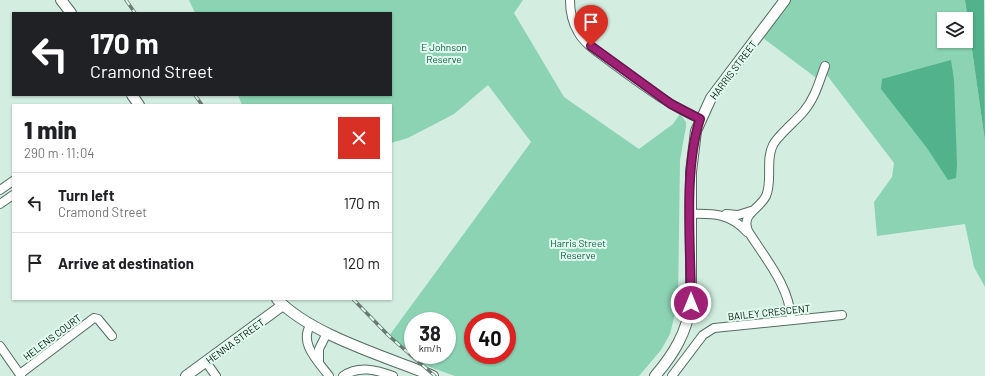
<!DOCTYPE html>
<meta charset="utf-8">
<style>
:root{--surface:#fff;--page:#f6f6f6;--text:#202124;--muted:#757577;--line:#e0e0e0}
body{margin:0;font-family:Barlow,sans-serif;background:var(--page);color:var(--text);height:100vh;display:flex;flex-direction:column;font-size:15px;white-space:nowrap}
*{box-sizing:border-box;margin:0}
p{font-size:13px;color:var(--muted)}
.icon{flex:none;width:22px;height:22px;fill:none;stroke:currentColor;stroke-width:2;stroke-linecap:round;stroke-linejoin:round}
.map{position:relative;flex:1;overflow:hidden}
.side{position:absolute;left:12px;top:104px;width:380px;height:196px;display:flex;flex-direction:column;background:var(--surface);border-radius:0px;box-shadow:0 1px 3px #0004}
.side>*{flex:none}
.banner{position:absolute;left:12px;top:12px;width:380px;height:84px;border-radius:0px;box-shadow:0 1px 3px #0004;background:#202124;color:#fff;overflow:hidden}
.tools{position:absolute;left:937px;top:12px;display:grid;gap:8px}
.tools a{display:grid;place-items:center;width:36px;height:36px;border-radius:0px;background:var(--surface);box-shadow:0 1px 3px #0004;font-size:20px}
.speed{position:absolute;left:404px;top:312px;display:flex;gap:8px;font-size:20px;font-weight:700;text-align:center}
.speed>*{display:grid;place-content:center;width:52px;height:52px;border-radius:50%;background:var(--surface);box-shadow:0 1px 3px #0004;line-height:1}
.speed small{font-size:10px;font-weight:400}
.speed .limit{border:6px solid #d22;background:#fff;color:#111}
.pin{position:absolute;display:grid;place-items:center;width:34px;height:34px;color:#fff;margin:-41px -17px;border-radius:50% 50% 50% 0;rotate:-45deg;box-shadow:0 0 4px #0007}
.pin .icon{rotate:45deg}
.me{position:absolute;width:44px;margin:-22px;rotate:0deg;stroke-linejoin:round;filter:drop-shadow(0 0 3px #0008)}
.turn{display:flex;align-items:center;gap:14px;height:84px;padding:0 12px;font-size:18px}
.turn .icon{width:52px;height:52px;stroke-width:2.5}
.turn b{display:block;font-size:28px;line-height:34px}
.round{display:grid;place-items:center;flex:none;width:42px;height:42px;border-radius:0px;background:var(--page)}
.summary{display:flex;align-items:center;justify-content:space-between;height:68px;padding:0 12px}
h1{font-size:24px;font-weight:800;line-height:30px}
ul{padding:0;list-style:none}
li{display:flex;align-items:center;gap:12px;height:60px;padding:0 12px;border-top:1px solid var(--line)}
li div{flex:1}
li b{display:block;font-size:15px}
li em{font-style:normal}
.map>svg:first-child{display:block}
</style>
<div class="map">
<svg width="985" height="376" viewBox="0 0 985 376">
<rect width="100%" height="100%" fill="#d3eee1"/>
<!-- green -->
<g fill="#8bd3b3" fill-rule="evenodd">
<path d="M189,0H523L514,13L564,97L639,149L673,124L680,114L686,122V127L680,160L678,302L670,334L661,350L639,376H455L424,365L389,336L531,142L488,85L454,114L408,138L391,143V105H242L238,95H391V13H195ZM413,321H447V355H413ZM473,321H507V355H473Z"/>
<path d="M786,0H965L985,141V287L974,267L965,224L877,236L874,202L892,177L894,163L826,74L819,80L759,35ZM944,19H966V41H944Z"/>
</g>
<!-- water -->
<g fill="#51b28b">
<polygon points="965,0 984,0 985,141"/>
<polygon points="951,60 954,80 957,165 956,178 948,180 927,148 881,89 882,79"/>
</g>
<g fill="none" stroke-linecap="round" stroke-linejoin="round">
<defs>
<g id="minor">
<path d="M570,0C570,12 572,22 578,32C585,45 601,54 612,63C640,83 668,105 700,119"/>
<polyline points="0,190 13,181"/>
<polyline points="0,204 13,195"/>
<path d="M690,214C714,213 731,214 747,232"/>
<polyline points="726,214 738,215 751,211"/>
<path d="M791,319C790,287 765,258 748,231C741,213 759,210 766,196C773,180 765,160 773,145C778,135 797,120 804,111C815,98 819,82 825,66"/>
<path d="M311,324C298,343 318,361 329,376"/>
<polyline points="0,346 21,376"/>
<polyline points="206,362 216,376"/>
<polyline points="319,362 319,349 327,333"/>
<polyline points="20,374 94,318 98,319 112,336"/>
<path d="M343,376C359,365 377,370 393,376"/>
<polyline points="672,376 703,335 714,328 842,315"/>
</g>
<g id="tertiary">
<polyline points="61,0 71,13"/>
<polyline points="132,95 139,105"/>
<path d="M277,299C311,335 387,357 433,376"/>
<polyline points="186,376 283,305"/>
<path d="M655,376C674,354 687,332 691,303V172L696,131L711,98L785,0"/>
</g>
</defs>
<!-- minor casing -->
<use href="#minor" stroke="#546c61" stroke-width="10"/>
<!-- tertiary casing -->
<use href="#tertiary" stroke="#546c61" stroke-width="12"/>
<!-- minor -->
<use href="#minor" stroke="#fff" stroke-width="8"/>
<!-- tertiary -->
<use href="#tertiary" stroke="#fff" stroke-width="10"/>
<defs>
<g id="rail">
<polyline points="126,0 135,13"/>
<polyline points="195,95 202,105"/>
<polyline points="353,299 389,336 435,376"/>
</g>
</defs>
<!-- rail casing -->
<use href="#rail" stroke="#697b73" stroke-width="3.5"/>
<!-- rail -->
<use href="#rail" stroke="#e0fbee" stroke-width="2" stroke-dasharray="6" stroke-linecap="butt"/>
</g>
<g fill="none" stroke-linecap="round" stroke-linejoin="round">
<defs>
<path id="route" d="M591,46L671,104L700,119C683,171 691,247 691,303"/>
</defs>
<!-- route casing -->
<use href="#route" stroke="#67154d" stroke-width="10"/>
<!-- route -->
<use href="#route" stroke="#9f2176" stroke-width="7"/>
</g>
<g text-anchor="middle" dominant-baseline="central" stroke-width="4" stroke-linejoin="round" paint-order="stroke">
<!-- park labels -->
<g font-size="10" fill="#06573e" stroke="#e0fbee">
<text x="444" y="47">E Johnson<tspan x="444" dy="12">Reserve</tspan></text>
<text x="578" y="243">Harris Street<tspan x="578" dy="12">Reserve</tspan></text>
</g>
<!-- street labels -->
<g font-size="10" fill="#08120e" stroke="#e0fbee">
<text transform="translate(733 70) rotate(-53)">HARRIS STREET</text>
<text transform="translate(769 312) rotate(-6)">BAILEY CRESCENT</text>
<text transform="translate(52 337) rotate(-37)">HELENS COURT</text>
<text transform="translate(235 341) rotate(-36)">HENNA STREET</text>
</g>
</g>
</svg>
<div class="tools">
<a><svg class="icon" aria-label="layers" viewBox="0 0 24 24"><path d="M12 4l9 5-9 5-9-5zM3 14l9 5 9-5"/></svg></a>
</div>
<div class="speed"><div>38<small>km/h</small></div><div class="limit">40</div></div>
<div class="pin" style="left:591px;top:46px;background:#d93025"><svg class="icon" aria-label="arrive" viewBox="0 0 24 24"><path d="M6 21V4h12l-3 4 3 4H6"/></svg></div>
<svg class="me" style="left:691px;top:303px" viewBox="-20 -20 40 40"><circle r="17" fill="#9f2176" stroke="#fff" stroke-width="3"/><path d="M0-11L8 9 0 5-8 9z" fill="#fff"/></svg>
<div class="banner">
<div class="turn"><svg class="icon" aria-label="left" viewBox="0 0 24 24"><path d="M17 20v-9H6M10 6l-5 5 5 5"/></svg><div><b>170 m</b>Cramond Street</div></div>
</div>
<section class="side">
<div class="summary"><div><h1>1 min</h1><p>290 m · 11:04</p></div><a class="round" style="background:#d93025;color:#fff"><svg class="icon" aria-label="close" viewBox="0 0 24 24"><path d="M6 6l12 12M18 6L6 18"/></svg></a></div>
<ul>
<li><svg class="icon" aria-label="left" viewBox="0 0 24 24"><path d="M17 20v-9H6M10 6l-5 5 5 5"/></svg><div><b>Turn left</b><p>Cramond Street</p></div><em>170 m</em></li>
<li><svg class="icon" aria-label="arrive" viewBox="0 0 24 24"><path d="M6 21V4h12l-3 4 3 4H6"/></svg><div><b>Arrive at destination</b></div><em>120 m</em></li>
</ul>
</section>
</div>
